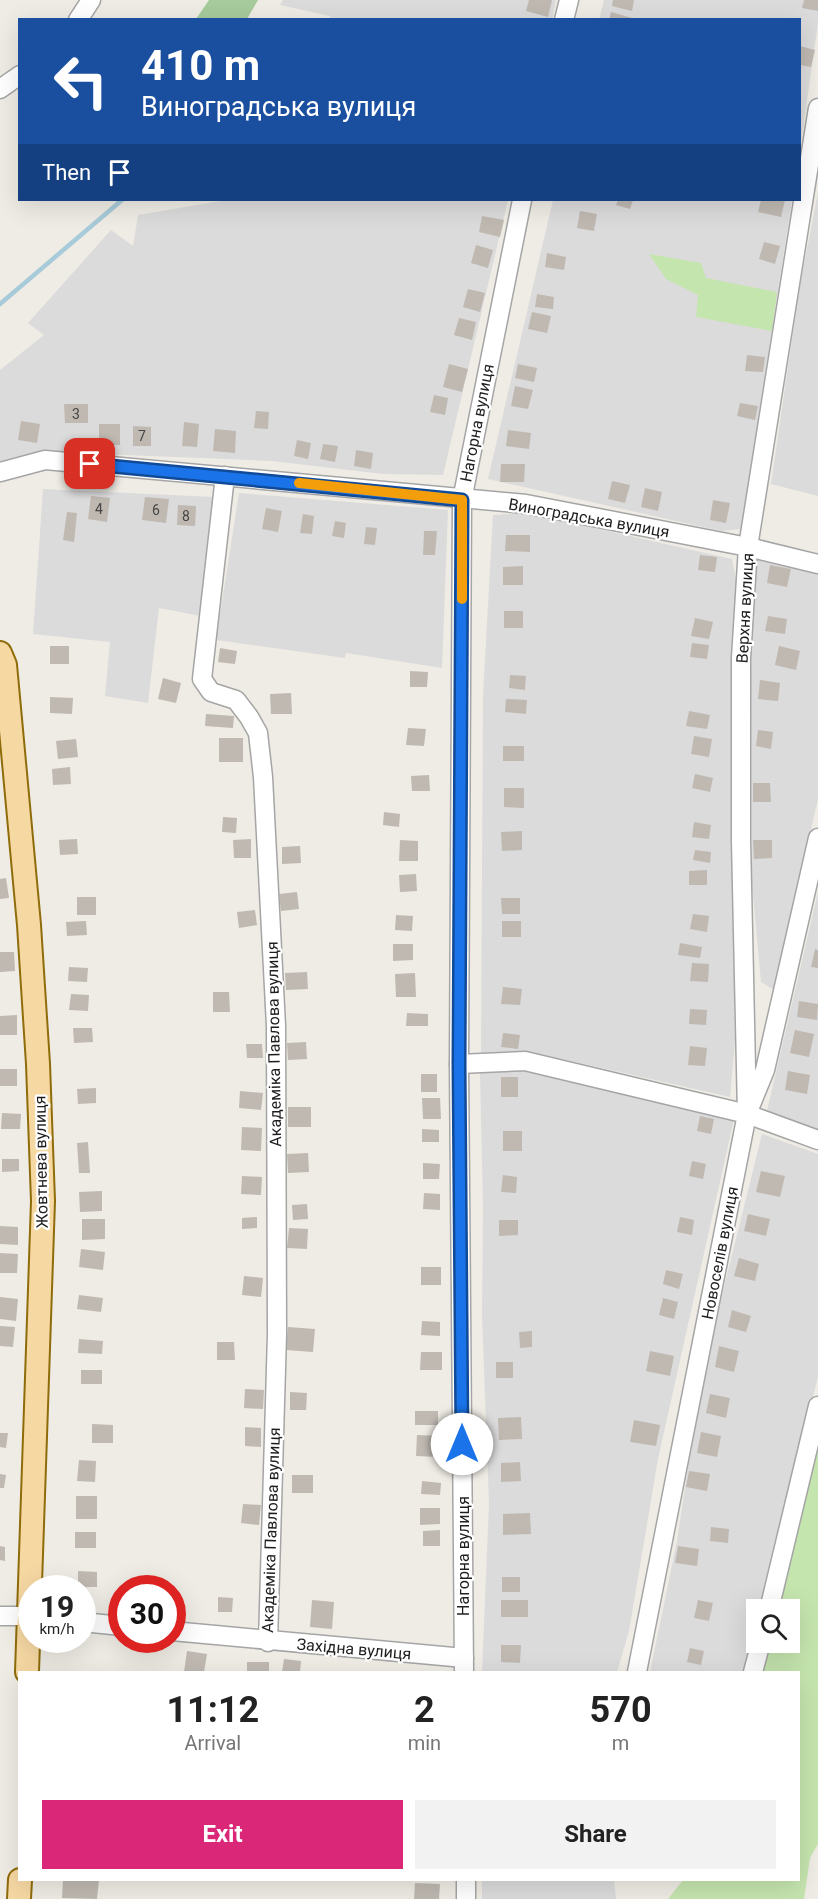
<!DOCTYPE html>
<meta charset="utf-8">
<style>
:root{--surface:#fff;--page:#f2f2f2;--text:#222;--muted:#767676;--accent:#db2777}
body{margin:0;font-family:Roboto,sans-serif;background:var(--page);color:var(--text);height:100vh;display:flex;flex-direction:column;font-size:22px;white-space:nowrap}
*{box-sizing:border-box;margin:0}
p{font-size:20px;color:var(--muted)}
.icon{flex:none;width:33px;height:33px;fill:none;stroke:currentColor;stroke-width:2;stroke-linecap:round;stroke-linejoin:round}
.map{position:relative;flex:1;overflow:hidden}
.drawer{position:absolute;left:18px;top:1671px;width:782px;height:210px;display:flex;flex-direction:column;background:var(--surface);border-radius:0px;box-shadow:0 6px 24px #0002}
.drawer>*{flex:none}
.guide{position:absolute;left:18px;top:18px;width:783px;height:183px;border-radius:0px;box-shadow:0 6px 24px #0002;background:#1a4fa0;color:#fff;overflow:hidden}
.controls{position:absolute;left:746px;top:1599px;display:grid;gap:12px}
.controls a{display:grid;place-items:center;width:54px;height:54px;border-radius:0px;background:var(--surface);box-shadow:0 6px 24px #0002;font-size:30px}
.speed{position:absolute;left:18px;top:1575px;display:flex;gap:12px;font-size:30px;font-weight:700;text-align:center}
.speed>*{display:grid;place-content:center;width:78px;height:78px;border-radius:50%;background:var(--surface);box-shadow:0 6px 24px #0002;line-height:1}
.speed small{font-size:15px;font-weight:400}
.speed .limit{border:9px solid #d22;background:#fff;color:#111}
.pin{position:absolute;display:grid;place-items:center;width:51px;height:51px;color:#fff;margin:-26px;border-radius:12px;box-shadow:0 3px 9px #0006}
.me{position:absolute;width:66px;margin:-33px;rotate:0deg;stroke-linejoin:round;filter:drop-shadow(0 0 4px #0008)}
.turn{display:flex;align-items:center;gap:21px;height:126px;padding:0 24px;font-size:27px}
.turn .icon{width:78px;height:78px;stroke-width:2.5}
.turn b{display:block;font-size:42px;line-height:51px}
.then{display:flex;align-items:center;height:57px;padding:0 24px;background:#0003;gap:12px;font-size:22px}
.eta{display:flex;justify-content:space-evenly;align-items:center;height:102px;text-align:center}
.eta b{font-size:36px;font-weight:700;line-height:42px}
.button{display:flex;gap:12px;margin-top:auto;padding:12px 24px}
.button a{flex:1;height:69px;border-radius:0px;background:var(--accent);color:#fff;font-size:24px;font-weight:700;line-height:69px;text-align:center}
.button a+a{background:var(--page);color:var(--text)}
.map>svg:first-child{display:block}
</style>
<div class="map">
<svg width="818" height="1899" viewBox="0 0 818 1899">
<rect width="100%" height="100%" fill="#efece5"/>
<!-- residential -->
<g fill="#dcdbdb">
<polygon points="283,0 556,0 552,20 330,19 330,16 280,5"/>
<polygon points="604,0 818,0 818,23 800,150 800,20 599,20"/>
<polygon points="818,193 818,496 771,484 800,284"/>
<polygon points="227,200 508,200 443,475 383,474 272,461 126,455 55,454 0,463 0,370 44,335 28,323 111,230 133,246 138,215"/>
<polygon points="553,200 792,200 741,529 721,531 488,479"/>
<polygon points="43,489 214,497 201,616 159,608 148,703 105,696 110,642 33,634"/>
<polygon points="239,493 448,510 442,668 346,653 345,658 216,640"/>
<polygon points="528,513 732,559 736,580 732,826 735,1041 730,1097 549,1056 481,1053 483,696 493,515"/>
<polygon points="754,558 818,572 818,799 774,990 761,982 752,884 751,676"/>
<polygon points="818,892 818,1130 767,1111"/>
<polygon points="526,1070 734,1119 658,1459 629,1631 617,1672 482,1672 489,1503 482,1315 483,1209 480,1073"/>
<polygon points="762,1134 818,1154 818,1376 762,1609 756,1610 756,1636 747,1672 650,1672 677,1541 701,1380"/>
<polygon points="482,1880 614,1880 616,1899 482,1899"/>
</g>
<!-- grass -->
<g fill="#c5e5ae">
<polygon points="649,254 701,263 706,278 777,292 772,331 696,317 698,295 666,279"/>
<polygon points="818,1432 818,1844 810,1858 804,1899 668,1899 683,1880 798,1880 798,1672 760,1672 767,1643 789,1642 789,1610 775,1609"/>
</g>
<!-- forest -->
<polygon fill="#a7cb9d" points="209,0 258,0 247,19 196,19"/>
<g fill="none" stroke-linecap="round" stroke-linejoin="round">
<!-- stream -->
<polyline stroke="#a8cbd9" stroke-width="4.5" points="0,304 122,200"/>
</g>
<!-- building -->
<g fill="#bfb9b2">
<polygon points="529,0 552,0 548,17 526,11"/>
<polygon points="613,0 634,0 632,11 612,6"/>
<polygon points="804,0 818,0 818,11 802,8"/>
<polygon points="611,12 635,19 635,20 609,20"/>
<polygon points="800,46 815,50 811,67 800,65"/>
<polygon points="618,200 633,200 630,209 616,205"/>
<polygon points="761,200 785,200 781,217 758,212"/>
<polygon points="580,211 597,214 594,231 577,228"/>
<polygon points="482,216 504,220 500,237 479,232"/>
<polygon points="764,242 780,246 775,264 759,259"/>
<polygon points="476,245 493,250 488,268 471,263"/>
<polygon points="547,253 566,257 564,270 545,267"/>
<polygon points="468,289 485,293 480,312 463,307"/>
<polygon points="537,294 554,297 553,309 535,307"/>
<polygon points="532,312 551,316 547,333 528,329"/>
<polygon points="459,318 476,322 472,340 454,335"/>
<polygon points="747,355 765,357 763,372 745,371"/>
<polygon points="449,364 468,369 462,392 443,387"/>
<polygon points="518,364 537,368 534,382 515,378"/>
<polygon points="515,386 533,390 528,409 511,406"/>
<polygon points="434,395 448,398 445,415 430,412"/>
<polygon points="740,403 758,406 755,420 737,416"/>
<polygon points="64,404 88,404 88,423 65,423"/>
<polygon points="256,411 269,412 268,429 254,428"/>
<polygon points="21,421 40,424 37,443 18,440"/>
<polygon points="184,422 199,424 197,447 182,446"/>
<rect x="99" y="424" width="21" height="21"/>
<polygon points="133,426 151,427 151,446 133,446"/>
<polygon points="215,429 236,431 235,453 213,451"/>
<polygon points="508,430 531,433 529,449 506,446"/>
<polygon points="297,440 311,443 308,459 294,456"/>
<polygon points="323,444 338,446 335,462 320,459"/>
<polygon points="356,450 373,453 371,469 354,466"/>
<polygon points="501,464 525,464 524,482 500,482"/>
<polygon points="612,481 630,485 625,503 608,499"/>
<polygon points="645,488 662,492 658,511 641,507"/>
<polygon points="91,496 110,498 107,522 88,519"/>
<polygon points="145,497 169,499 166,523 142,520"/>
<polygon points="713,500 730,503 726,523 710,520"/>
<polygon points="178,505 196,506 195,526 177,525"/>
<polygon points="266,508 282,511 278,532 262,529"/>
<polygon points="67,512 77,513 74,542 63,540"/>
<polygon points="303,514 314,516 312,534 300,533"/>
<polygon points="335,521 346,523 344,538 332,536"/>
<polygon points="366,527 377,528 375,545 364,544"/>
<polygon points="424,531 437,531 435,555 423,555"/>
<polygon points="506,535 530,535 530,552 505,551"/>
<polygon points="700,555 717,557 715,572 698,570"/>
<polygon points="770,565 791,569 787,587 767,583"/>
<polygon points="523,566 523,585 503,585 503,567"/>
<rect x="504" y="611" width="19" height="17"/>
<polygon points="768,616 787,619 785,634 765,631"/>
<polygon points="695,618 713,622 709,639 691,636"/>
<polygon points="692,643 709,645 707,659 690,657"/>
<rect x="50" y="646" width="19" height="18"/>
<polygon points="779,646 800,651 796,670 775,665"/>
<polygon points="220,648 237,651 235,664 218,662"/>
<polygon points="410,671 428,672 427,687 410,687"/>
<polygon points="510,675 526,676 525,690 509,688"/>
<polygon points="163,678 181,683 176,703 158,699"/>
<polygon points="760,680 780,683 778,701 758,699"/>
<polygon points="291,693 292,714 271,714 270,694"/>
<polygon points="50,697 73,698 72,714 50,713"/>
<polygon points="506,699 527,700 526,714 505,712"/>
<polygon points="689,711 710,715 707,729 686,726"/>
<polygon points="206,714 234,716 233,728 205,726"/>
<polygon points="408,728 426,729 424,746 406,745"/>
<polygon points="758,730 773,732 771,749 756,746"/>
<polygon points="694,736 712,739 709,757 691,754"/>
<rect x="219" y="738" width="24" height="24"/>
<polygon points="76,739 78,757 58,759 56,741"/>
<rect x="503" y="746" width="21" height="15"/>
<polygon points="70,767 71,784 53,785 52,769"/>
<polygon points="695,774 713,778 710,792 692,788"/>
<polygon points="429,775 430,791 412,791 411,776"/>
<polygon points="753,783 770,783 771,802 753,802"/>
<polygon points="504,788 524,788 524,808 504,807"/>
<polygon points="384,812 400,814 399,827 383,825"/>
<polygon points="223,817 237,818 236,833 222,832"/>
<polygon points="694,822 711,825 709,839 692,837"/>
<polygon points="522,831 522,850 502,851 501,832"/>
<polygon points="77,839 78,854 60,855 59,840"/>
<polygon points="251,839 251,858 234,858 233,840"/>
<polygon points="400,840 418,841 418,861 399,861"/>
<polygon points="753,840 772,840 772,858 754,859"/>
<polygon points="300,846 301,863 282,864 282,847"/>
<polygon points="695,850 711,852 710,863 693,860"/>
<polygon points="707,870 707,885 689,885 689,871"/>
<polygon points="416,874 417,891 400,892 399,875"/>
<polygon points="6,878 9,898 0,899 0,879"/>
<polygon points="297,892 299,909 281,911 279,894"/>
<rect x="77" y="897" width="19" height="18"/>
<polygon points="501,898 520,898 520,914 502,914"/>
<polygon points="255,910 257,925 239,928 237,912"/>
<polygon points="693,914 709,916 707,932 690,929"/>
<polygon points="396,915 413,916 412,931 395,930"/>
<polygon points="86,921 87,935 67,936 66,922"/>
<rect x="502" y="921" width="19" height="16"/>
<polygon points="680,943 702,947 700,958 678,955"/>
<polygon points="393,944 413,944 413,960 393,961"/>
<polygon points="815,949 818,950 818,968 811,967"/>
<polygon points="0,952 14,952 15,971 0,972"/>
<polygon points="692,963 709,964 708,982 690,981"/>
<polygon points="69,967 88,968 87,982 68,981"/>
<polygon points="307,972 308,989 286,990 285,973"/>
<polygon points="415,973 416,997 396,997 395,974"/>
<polygon points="503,987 522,989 520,1005 501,1004"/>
<polygon points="213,992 229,992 230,1012 213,1012"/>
<polygon points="71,994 89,995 88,1011 69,1010"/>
<polygon points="799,1001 818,1004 817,1020 797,1017"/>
<polygon points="690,1009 707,1010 706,1025 689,1024"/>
<polygon points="407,1013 428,1014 428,1026 406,1026"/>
<polygon points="17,1015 17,1035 0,1035 0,1016"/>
<polygon points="73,1028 92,1028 93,1042 74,1043"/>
<polygon points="795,1030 814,1034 809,1057 790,1053"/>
<polygon points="503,1033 520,1035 518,1049 501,1047"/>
<polygon points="306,1042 307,1059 288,1060 287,1043"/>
<polygon points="246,1044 262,1044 263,1058 247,1058"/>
<polygon points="690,1046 707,1048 705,1066 688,1065"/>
<rect x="0" y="1069" width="17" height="17"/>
<polygon points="788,1071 810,1075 807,1094 785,1090"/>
<rect x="421" y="1074" width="16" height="18"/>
<rect x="501" y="1077" width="17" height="20"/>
<polygon points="96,1088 96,1103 78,1104 77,1089"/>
<polygon points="240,1091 263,1093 261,1110 239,1108"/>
<polygon points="422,1098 440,1098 441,1119 423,1119"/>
<rect x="288" y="1107" width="23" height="20"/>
<polygon points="2,1113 21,1114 20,1129 1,1129"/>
<polygon points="700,1116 714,1119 711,1134 697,1131"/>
<polygon points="242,1127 262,1128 261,1151 241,1150"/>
<polygon points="422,1129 439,1130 439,1142 422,1142"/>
<rect x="503" y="1131" width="19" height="20"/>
<polygon points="88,1142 90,1173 79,1173 77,1143"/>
<polygon points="308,1153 309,1172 288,1173 287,1154"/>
<polygon points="2,1159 19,1159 19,1171 2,1172"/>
<polygon points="692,1161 706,1164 703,1179 689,1176"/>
<polygon points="423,1163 440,1164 439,1179 423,1179"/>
<polygon points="761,1171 785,1176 780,1197 756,1192"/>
<polygon points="503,1175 517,1177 516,1193 501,1192"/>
<polygon points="242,1176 262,1177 261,1195 241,1194"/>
<polygon points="102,1191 102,1211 80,1212 79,1192"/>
<polygon points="424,1193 440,1194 440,1210 423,1209"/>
<polygon points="307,1204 308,1219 293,1220 292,1205"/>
<polygon points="748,1214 770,1219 766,1236 744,1231"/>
<polygon points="257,1217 257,1228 242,1229 242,1218"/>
<polygon points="680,1217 694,1220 692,1235 677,1232"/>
<polygon points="82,1219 105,1219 105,1239 82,1240"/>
<polygon points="499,1220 518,1220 518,1235 499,1236"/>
<polygon points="0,1226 18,1227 18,1245 0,1244"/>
<polygon points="289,1228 308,1229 307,1249 287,1248"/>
<polygon points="81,1249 105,1252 103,1270 79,1267"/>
<polygon points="0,1253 18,1254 17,1273 0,1273"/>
<polygon points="739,1258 759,1264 755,1281 734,1276"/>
<rect x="421" y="1267" width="20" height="18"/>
<polygon points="666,1270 683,1274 679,1289 663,1284"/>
<polygon points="244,1276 263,1278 261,1297 242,1295"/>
<polygon points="79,1295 103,1298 101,1312 77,1309"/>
<polygon points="0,1297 18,1299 16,1321 0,1319"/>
<polygon points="663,1298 678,1302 674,1319 659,1315"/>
<polygon points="732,1310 751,1316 746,1332 728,1327"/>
<polygon points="422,1321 440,1322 440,1336 421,1335"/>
<polygon points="0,1326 15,1327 13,1347 0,1346"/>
<polygon points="288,1327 315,1329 313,1352 286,1350"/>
<polygon points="532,1331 532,1347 520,1348 519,1332"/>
<polygon points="79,1339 103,1341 102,1354 78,1353"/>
<polygon points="217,1342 234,1342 235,1360 217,1360"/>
<polygon points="719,1346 739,1351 734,1372 715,1367"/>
<polygon points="650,1351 674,1356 670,1376 646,1371"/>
<polygon points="421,1352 442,1352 442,1370 420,1370"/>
<rect x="496" y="1362" width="17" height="16"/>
<rect x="81" y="1370" width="21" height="14"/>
<polygon points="245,1389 264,1390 263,1409 244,1408"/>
<polygon points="290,1392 307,1393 306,1410 290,1410"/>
<polygon points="710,1394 730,1398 726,1418 706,1413"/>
<rect x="415" y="1411" width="23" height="14"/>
<polygon points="521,1417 522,1439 499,1440 498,1418"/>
<polygon points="634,1420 660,1425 656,1446 630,1442"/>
<polygon points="92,1424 113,1425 113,1443 92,1443"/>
<polygon points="245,1427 261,1428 261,1447 245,1446"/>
<polygon points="701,1432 721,1436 717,1457 697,1453"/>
<polygon points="0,1433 8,1433 6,1448 0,1447"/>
<polygon points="417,1435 440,1436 439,1457 416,1456"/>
<polygon points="79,1460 96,1461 95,1482 77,1481"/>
<polygon points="520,1462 521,1481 501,1482 501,1463"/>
<polygon points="689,1471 710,1474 707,1491 686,1487"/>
<polygon points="0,1474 6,1475 4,1488 0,1488"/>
<rect x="292" y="1475" width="21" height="18"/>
<polygon points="422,1481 441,1483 440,1495 421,1494"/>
<rect x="76" y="1496" width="21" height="23"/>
<polygon points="243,1504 261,1505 259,1525 241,1523"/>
<polygon points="420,1508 440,1508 440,1524 420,1525"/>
<polygon points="530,1513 531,1534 503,1535 503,1514"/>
<polygon points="711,1527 729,1529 728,1543 710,1541"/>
<polygon points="440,1530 440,1546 423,1546 423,1531"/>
<rect x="75" y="1532" width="21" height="16"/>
<polygon points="0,1546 5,1547 5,1561 0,1560"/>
<polygon points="678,1546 699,1549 697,1566 675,1563"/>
<polygon points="78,1571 97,1572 97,1587 78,1587"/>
<rect x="502" y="1577" width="18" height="15"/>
<polygon points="218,1597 233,1598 232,1612 218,1612"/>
<polygon points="312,1600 334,1602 332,1629 310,1627"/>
<rect x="501" y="1600" width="27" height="17"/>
<polygon points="698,1600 713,1603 709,1621 694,1618"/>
<polygon points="501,1645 521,1645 520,1663 501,1662"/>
<polygon points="690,1648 704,1651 701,1665 687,1662"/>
<polygon points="187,1651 207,1654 204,1672 184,1672"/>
<polygon points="284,1659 301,1661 300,1672 282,1672"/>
<rect x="247" y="1662" width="22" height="10"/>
<polygon points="63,1880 99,1880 97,1899 62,1898"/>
<polygon points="415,1883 440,1884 439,1899 414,1899"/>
</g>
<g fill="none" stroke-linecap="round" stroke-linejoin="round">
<defs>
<g id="minor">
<polyline points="78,20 91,0"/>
<polyline points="564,20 569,0"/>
<polyline points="0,89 20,75"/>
<polyline points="0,472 45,460 526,504 748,547 818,564"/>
<polyline points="225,476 202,679 211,692 236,700 249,717 258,733 263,777 276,1026 277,1334 268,1642"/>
<polyline points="459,1064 525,1061 747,1114 818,1140"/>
<polyline points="747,1114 741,840 741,658 748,547 818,108"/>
<polyline points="769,1610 818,1406"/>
<polyline points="0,1616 32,1616"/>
<polyline points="82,1622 122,1626"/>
<polyline points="172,1631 464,1658"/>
<polyline points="464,1672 459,1064 462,500 522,200"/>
<polyline points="637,1672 747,1114 765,1070 818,838"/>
<polyline points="753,1672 761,1642"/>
<polyline points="466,1880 466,1899"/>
</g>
<g id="major">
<polyline points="0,653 5,665 29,925 38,1064 43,1201 27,1672"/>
<polyline points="19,1899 20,1880"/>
</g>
</defs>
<!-- minor casing -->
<use href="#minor" stroke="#a5a5a5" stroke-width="21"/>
<!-- major casing -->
<use href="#major" stroke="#8f6c0a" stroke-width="26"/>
<!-- minor -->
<use href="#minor" stroke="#fff" stroke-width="18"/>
<!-- major -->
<use href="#major" stroke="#f6d8a3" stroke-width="22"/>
</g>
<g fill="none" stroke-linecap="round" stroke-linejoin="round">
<defs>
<polyline id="route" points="90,464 462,500 459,1064 462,1444"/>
</defs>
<!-- route casing -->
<use href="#route" stroke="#114b97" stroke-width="15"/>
<!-- route -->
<use href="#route" stroke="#1a73e8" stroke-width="10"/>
<!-- slow -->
<polyline stroke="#f59e0b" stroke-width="10" points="299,483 462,500 462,599"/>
</g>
<g text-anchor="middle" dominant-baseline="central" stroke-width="4.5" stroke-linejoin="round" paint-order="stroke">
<!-- number labels -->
<g font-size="14" fill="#464543">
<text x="76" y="414">3</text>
<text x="142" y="436">7</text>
<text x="99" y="509">4</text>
<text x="156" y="510">6</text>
<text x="186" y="516">8</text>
</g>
<!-- street labels -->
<g font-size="16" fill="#1e1e1e" stroke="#fff">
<text transform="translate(477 423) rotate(-79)">Нагорна вулиця</text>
<text transform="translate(589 518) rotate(10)">Виноградська вулиця</text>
<text transform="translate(745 608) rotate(-87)">Верхня вулиця</text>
<text transform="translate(274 1044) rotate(-91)">Академіка Павлова вулиця</text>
<text transform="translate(41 1162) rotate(-91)">Жовтнева вулиця</text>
<text transform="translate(720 1253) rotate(-79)">Новоселів вулиця</text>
<text transform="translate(271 1530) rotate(-88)">Академіка Павлова вулиця</text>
<text transform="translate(463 1556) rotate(-90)">Нагорна вулиця</text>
<text transform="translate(354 1649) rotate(5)">Західна вулиця</text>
</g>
</g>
</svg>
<div class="controls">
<a><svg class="icon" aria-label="search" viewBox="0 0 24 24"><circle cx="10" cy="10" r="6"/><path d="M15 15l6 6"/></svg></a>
</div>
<div class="speed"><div>19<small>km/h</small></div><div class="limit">30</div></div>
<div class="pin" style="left:90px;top:464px;background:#d93025"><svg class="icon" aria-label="arrive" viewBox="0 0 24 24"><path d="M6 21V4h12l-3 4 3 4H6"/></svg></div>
<svg class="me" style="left:462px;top:1444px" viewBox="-20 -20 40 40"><circle r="19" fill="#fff"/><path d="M0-13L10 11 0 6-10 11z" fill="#1a73e8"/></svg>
<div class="guide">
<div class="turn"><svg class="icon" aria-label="left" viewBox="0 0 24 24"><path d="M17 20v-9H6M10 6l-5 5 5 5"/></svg><div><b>410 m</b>Виноградська вулиця</div></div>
<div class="then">Then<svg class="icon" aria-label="arrive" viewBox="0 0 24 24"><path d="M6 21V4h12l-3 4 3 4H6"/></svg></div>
</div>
<section class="drawer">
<div class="eta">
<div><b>11:12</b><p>Arrival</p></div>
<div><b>2</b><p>min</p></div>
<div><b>570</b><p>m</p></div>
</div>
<div class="button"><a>Exit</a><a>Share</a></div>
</section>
</div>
